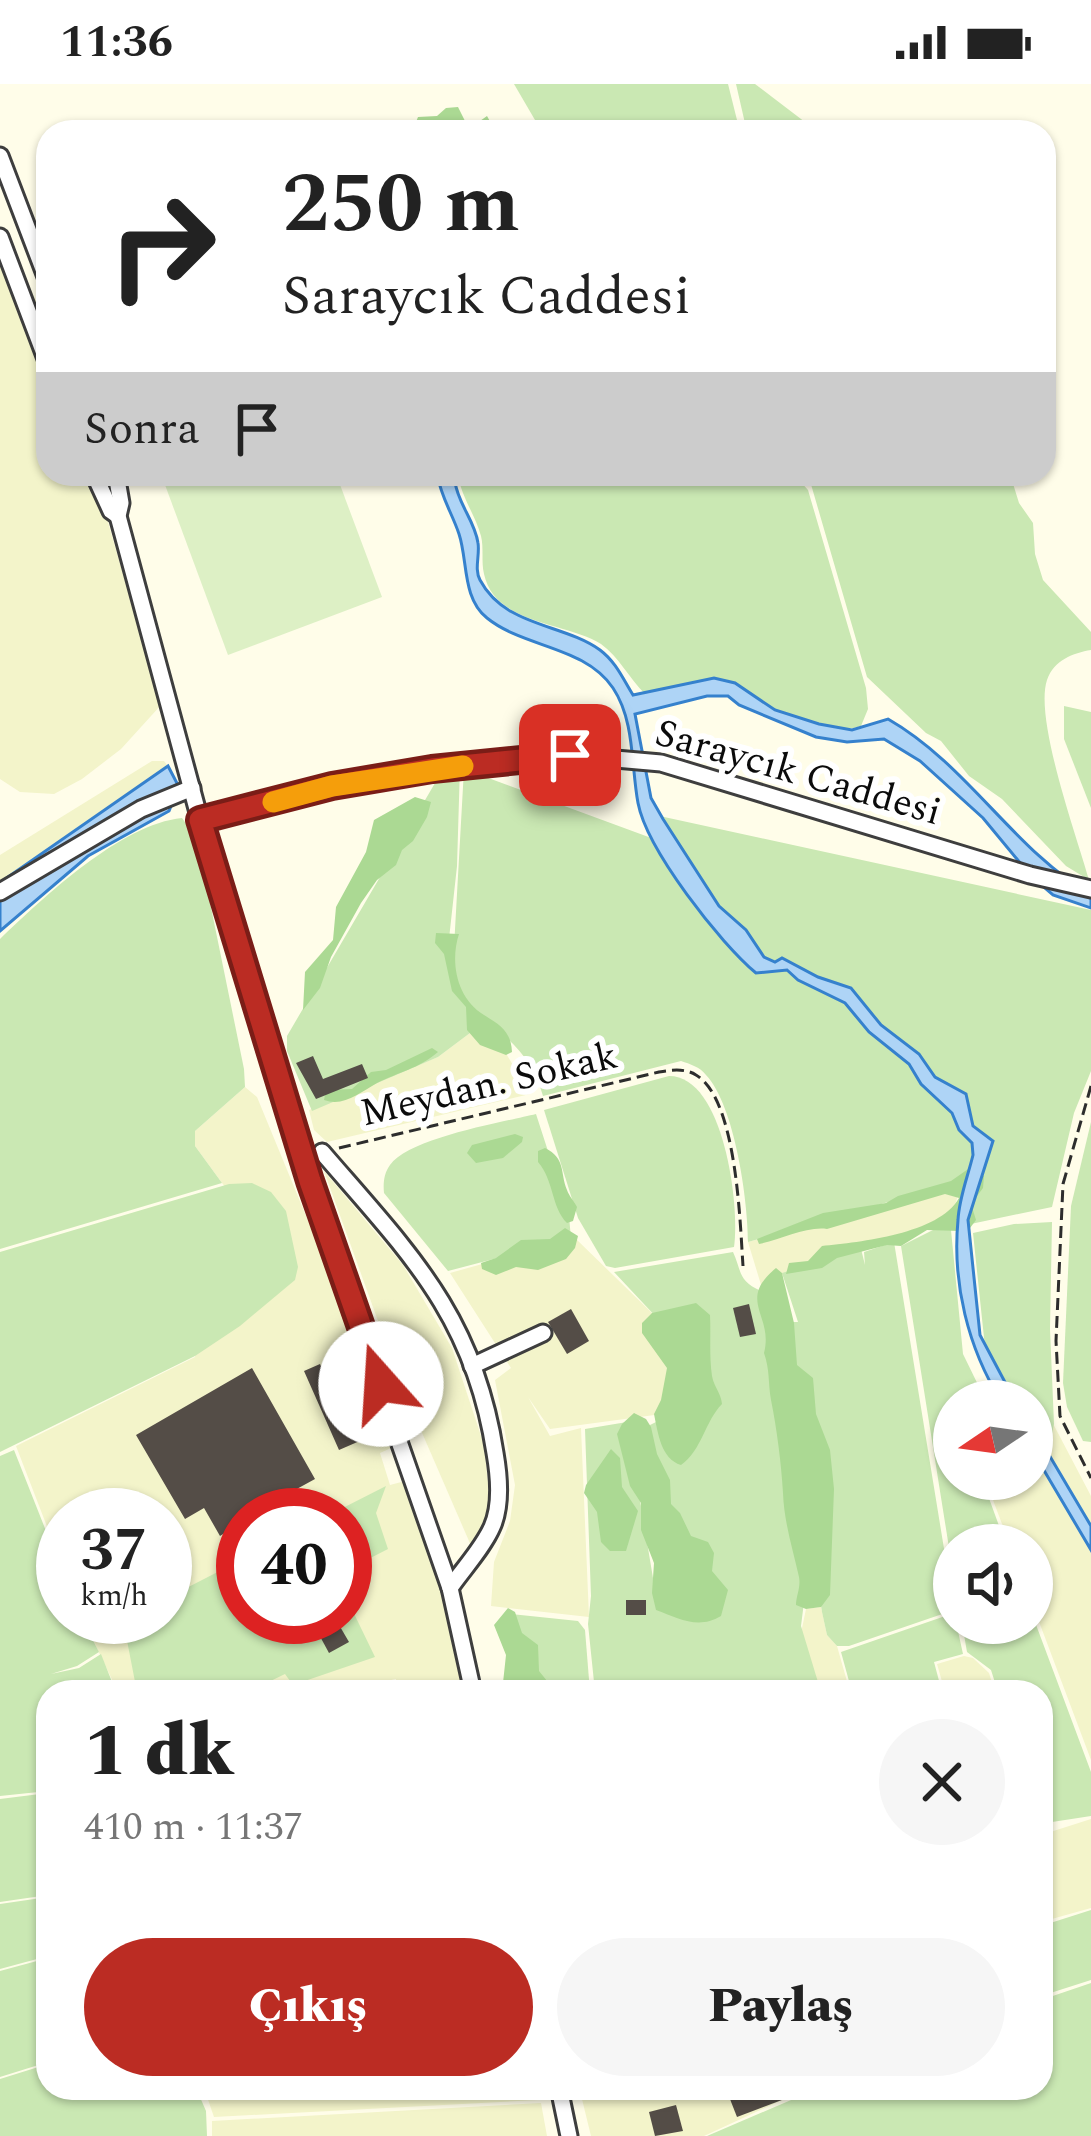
<!DOCTYPE html>
<html lang="tr">
<meta charset="utf-8">
<style>
:root{--surface:#fff;--page:#f6f6f6;--text:#222;--muted:#767676;--accent:#bb2c23}
body{margin:0;font-family:Spectral,serif;background:var(--page);color:var(--text);height:100vh;display:flex;flex-direction:column;font-size:45px;white-space:nowrap}
*{box-sizing:border-box;margin:0}
p{font-size:39px;color:var(--muted)}
.icon{flex:none;width:66px;height:66px;fill:none;stroke:currentColor;stroke-width:2;stroke-linecap:round;stroke-linejoin:round}
.map{position:relative;flex:1;overflow:hidden}
.panel{position:absolute;left:36px;top:1596px;width:1017px;height:420px;display:flex;flex-direction:column;background:var(--surface);border-radius:36px;box-shadow:0 3px 9px #0004}
.panel>*{flex:none}
.hud{position:absolute;left:36px;top:36px;width:1020px;height:366px;border-radius:36px;box-shadow:0 3px 9px #0004;background:#fff;color:var(--text);overflow:hidden}
.needle{width:78px;rotate:257deg}
.buttons{position:absolute;left:933px;top:1296px;display:grid;gap:24px}
.buttons a{display:grid;place-items:center;width:120px;height:120px;border-radius:50%;background:var(--surface);box-shadow:0 3px 9px #0004;font-size:60px}
.speed{position:absolute;left:36px;top:1404px;display:flex;gap:24px;font-size:60px;font-weight:700;text-align:center}
.speed>*{display:grid;place-content:center;width:156px;height:156px;border-radius:50%;background:var(--surface);box-shadow:0 3px 9px #0004;line-height:1}
.speed small{font-size:30px;font-weight:400}
.speed .limit{border:18px solid #d22;background:#fff;color:#111}
.pin{position:absolute;display:grid;place-items:center;width:102px;height:102px;color:#fff;margin:-51px;border-radius:24px;box-shadow:0 6px 18px #0006}
.me{position:absolute;width:132px;margin:-66px;rotate:341deg;stroke-linejoin:round;filter:drop-shadow(0 0 9px #0008)}
.turn{display:flex;align-items:center;gap:42px;height:252px;padding:0 48px;font-size:54px}
.turn .icon{width:156px;height:156px;stroke-width:2.5}
.turn b{display:block;font-size:84px;line-height:102px}
.then{display:flex;align-items:center;height:114px;padding:0 48px;background:#0003;gap:24px;font-size:45px}
.round{display:grid;place-items:center;flex:none;width:126px;height:126px;border-radius:63px;background:var(--page)}
.overview{display:flex;align-items:center;justify-content:space-between;height:204px;padding:0 48px}
h1{font-size:72px;font-weight:800;line-height:90px}
.button{display:flex;gap:24px;margin-top:auto;padding:24px 48px}
.button a{flex:1;height:138px;border-radius:72px;background:var(--accent);color:#fff;font-size:48px;font-weight:800;line-height:138px;text-align:center}
.button a+a{background:var(--page);color:var(--text)}
.status{display:flex;justify-content:space-between;align-items:center;height:84px;padding:0 60px;background:var(--surface);direction:ltr}
.status svg{height:33px;fill:currentColor}
.map>svg:first-child{display:block}
</style>
<div class="status"><b>11:36</b><svg viewBox="0 0 49 12"><path d="M0 12V9h3v3zM5 12V6h3v6zM10 12V3h3v9zM15 12V0h3v12zM26 1h20v11H26zM47 4h2v5h-2z"/></svg></div>
<div class="map">
<svg width="1091" height="2052" viewBox="0 0 1091 2052">
<rect width="100%" height="100%" fill="#fffde9"/>
<!-- farmland -->
<g fill="#f3f4ca" fill-rule="evenodd">
<polygon points="6,149 48,244 48,390 94,390 161,621 121,665 82,695 54,710 20,708 0,695 0,152"/>
<polygon points="152,677 164,677 168,682 45,774 0,818 0,771"/>
<polygon points="482,940 504,966 530,1010 327,1058 314,1046 309,1026 438,973"/>
<path d="M245,1003L257,1013L318,1161L391,1360V1364L380,1369L390,1401L405,1397L450,1520L465,1608H395L396,1595L334,1608H118L82,1533H165V1431H63V1484L16,1362L195,1273L225,1103L195,1062V1047ZM243,1431H345V1533H243Z"/>
<polygon points="324,1087 403,1181 452,1264 484,1361 489,1409 488,1427 472,1464 400,1298"/>
<polygon points="945,1105 960,1106 949,1138 794,1184 762,1204 748,1158"/>
<polygon points="575,1154 652,1229 677,1286 662,1330 550,1345 528,1313 550,1352 581,1344 589,1533 491,1522 494,1478 510,1437 515,1401 495,1296 511,1284 450,1189"/>
<polygon points="1048,1330 1091,1412 1091,1676 1032,1519 1032,1461 1010,1461 985,1395 1032,1395 1032,1372 1037,1377 1032,1351"/>
<polygon points="821,1523 827,1551 837,1562 850,1608 820,1608 801,1549 806,1525"/>
<polygon points="964,1572 973,1574 989,1589 995,1608 945,1608 937,1580"/>
<polygon points="1091,1735 1091,1824 1041,1838 1041,1751"/>
<polygon points="204,2004 536,2004 538,2016 214,2033"/>
<polygon points="590,2004 808,2004 704,2052 591,2052 580,2007"/>
<polygon points="541,2019 547,2052 212,2052 212,2037"/>
</g>
<!-- green -->
<g fill="#cae8b3">
<polygon points="514,0 728,0 740,48 542,48"/>
<polygon points="736,0 755,0 818,48 747,48"/>
<path d="M458,390H783L799,396L808,406L866,604L868,625L861,642C839,651 797,638 777,627C759,617 747,602 727,597L645,610C629,594 619,573 601,560C567,538 495,541 484,490C481,477 484,464 481,452C475,430 461,413 458,390Z"/>
<path d="M808,390H1010L1019,419L1033,439L1035,470L1043,496L1091,548V566C1073,569 1054,576 1047,596C1034,635 1077,753 1089,796L1066,782L1002,715L969,692L941,657L926,649L867,593Z"/>
<polygon points="1064,622 1091,628 1091,724 1064,655"/>
<path d="M452,670L460,682L457,782L448,864L453,881L464,685L654,755L655,731L1091,826V987L1074,1029L1052,1123L966,1141L977,1065L969,1095L748,1158C748,1117 735,1022 706,991C700,983 690,980 681,977L543,1012C532,972 508,953 476,929L482,940L438,973L312,1027L287,967V952Z"/>
<path d="M182,734L197,755L244,985L245,1003L195,1047V1062L222,1099L0,1165V855C44,813 121,740 182,734Z"/>
<path d="M669,992C724,992 740,1122 734,1163L615,1184L606,1182L578,1134L544,1026Z"/>
<path d="M536,1030L569,1132L571,1155L448,1187L384,1109C383,1099 384,1089 390,1081C409,1054 504,1038 536,1030Z"/>
<polygon points="1091,1038 1091,1358 1083,1357 1067,1323 1063,1299 1071,1122"/>
<polygon points="252,1099 271,1108 286,1127 298,1183 295,1196 240,1242 195,1272 0,1368 0,1168 229,1100"/>
<polygon points="1052,1138 1050,1245 1054,1340 1052,1350 1045,1351 1032,1337 1032,1317 1018,1317 985,1263 973,1149 1014,1140"/>
<polygon points="935,1145 951,1146 963,1270 984,1313 977,1317 954,1317 954,1395 982,1395 1006,1461 954,1461 954,1495 901,1162"/>
<polygon points="894,1158 954,1526 849,1562 837,1562 827,1551 822,1528 775,1238 798,1238 782,1189 861,1165 865,1181 864,1168"/>
<path d="M733,1168C742,1188 738,1197 761,1207L804,1518L801,1542L821,1608H621L594,1598L588,1540L591,1512L585,1345L627,1338L658,1524L642,1345L668,1332L699,1307L658,1235L614,1188Z"/>
<polygon points="14,1366 63,1490 63,1533 81,1533 99,1568 77,1582 51,1590 79,1584 101,1570 116,1608 48,1608 48,1707 0,1712 0,1372"/>
<polygon points="386,1402 376,1429 388,1465 345,1487 345,1431 329,1431"/>
<polygon points="243,1475 243,1533 345,1533 345,1511 375,1573 293,1601 285,1590 248,1608 137,1608 123,1536 165,1533 165,1515"/>
<polygon points="954,1529 963,1570 934,1578 942,1608 852,1608 841,1568"/>
<polygon points="511,1530 578,1537 585,1546 590,1608 528,1608"/>
<polygon points="1032,1530 1091,1688 1091,1732 1052,1738 1042,1732 1041,1608 998,1608 991,1586 967,1568 962,1539 1032,1539"/>
<polygon points="48,1709 48,1811 0,1818 0,1715"/>
<polygon points="48,1813 48,1872 0,1885 0,1820"/>
<polygon points="1091,1826 1091,1896 1041,1912 1041,1842"/>
<polygon points="48,1874 48,1978 0,1993 0,1887"/>
<polygon points="1091,1899 1091,2052 707,2052 819,2004 1041,2004 1041,1916"/>
<polygon points="48,1980 48,2004 196,2004 206,2027 207,2052 0,2052 0,1995"/>
</g>
<!-- forest -->
<g fill="#abd993">
<polygon points="458,23 467,41 473,42 487,32 496,48 427,48 416,38 418,33 437,32 446,24"/>
<polygon points="415,713 431,718 427,733 413,757 402,766 396,781 377,796 361,819 331,873 320,904 303,926 305,888 333,856 336,823 366,768 374,736"/>
<path d="M436,849L459,850C450,877 456,914 484,931C500,941 511,947 512,968L506,971L480,961L467,946L466,923L452,907L444,870L435,859Z"/>
<path d="M432,964L438,968C418,985 399,988 377,999C359,1009 344,1023 324,1016L326,1006L352,1005L371,988L386,986Z"/>
<polygon points="515,1050 523,1053 522,1058 503,1074 476,1079 467,1069 472,1061"/>
<path d="M545,1064C566,1074 560,1089 567,1106C569,1112 574,1117 577,1123L573,1137L567,1139C551,1123 554,1096 538,1078V1067Z"/>
<path d="M971,1083L984,1092L983,1104L971,1120L976,1136L970,1144L960,1147L927,1146L901,1162L887,1161L837,1174L822,1184L786,1190L789,1179L808,1177L822,1162C860,1158 939,1150 959,1114L945,1110L827,1145C807,1142 780,1156 759,1160L757,1155L823,1129L886,1119L898,1112L951,1097Z"/>
<polygon points="565,1144 578,1152 575,1164 566,1175 538,1186 516,1183 496,1191 482,1185 481,1179 496,1174 521,1156 550,1155"/>
<path d="M776,1184L782,1189L794,1239L797,1281L813,1294L816,1330L830,1366L834,1405L830,1511L821,1523L806,1525L796,1521C796,1512 801,1503 799,1493C793,1466 784,1438 783,1409C781,1378 777,1346 771,1316C768,1299 770,1286 764,1269C774,1231 736,1217 776,1184Z"/>
<path d="M696,1219L710,1231C711,1251 709,1272 712,1292C714,1303 721,1309 722,1320C705,1337 702,1366 681,1381C661,1375 658,1349 654,1330L661,1316L667,1284L642,1249V1239L652,1229Z"/>
<path d="M634,1329L646,1335L651,1343L657,1370L670,1396L671,1420L680,1429L691,1452L708,1458L714,1469L712,1487L728,1506L721,1532C698,1546 678,1534 656,1526L652,1509L654,1479L641,1446V1419L630,1402L617,1350L622,1340Z"/>
<polygon points="611,1365 620,1374 622,1403 638,1427 626,1467 610,1467 601,1458 597,1428 584,1409 586,1401"/>
<polygon points="508,1524 515,1528 522,1549 538,1561 539,1587 556,1608 502,1608 506,1571 494,1541"/>
</g>
<!-- pitch -->
<polygon fill="#ddf0c5" points="161,390 336,390 382,513 228,571"/>
<!-- water -->
<g fill="#aed4f6" stroke="#3581cd" stroke-width="3">
<path d="M437,390H451L455,398C458,420 475,437 478,459C480,471 474,485 480,496C505,543 562,539 600,566C616,578 623,595 633,611L714,594L735,599L775,626L819,640L852,646L888,635C968,681 1013,765 1091,811V824L1053,811L1031,792L983,734L920,677L884,655L847,658L816,653L739,621L728,612H707L635,630L651,714L663,735L719,822L746,846L764,873L775,878L782,874L818,893L851,904L881,941L919,970L935,993L966,1010L973,1042L993,1057L968,1136L980,1251L1015,1317H1001C968,1264 952,1199 958,1136C959,1114 968,1092 973,1071L972,1059L959,1046L952,1029L921,1000L909,980L869,948L845,919L798,896L787,886L756,889C720,859 647,766 638,719C631,682 635,637 613,604C585,562 524,564 487,534C462,514 468,477 459,450C452,429 441,413 437,390Z"/>
<polygon points="168,682 179,703 169,727 88,772 0,847 0,801 5,795"/>
<polygon points="1032,1342 1091,1442 1091,1466 1032,1366"/>
</g>
<!-- building -->
<g fill="#544d47">
<polygon points="313,972 323,995 362,980 368,994 316,1015 296,979"/>
<polygon points="749,1220 756,1250 740,1253 733,1224"/>
<polygon points="571,1225 589,1257 567,1270 548,1238"/>
<polygon points="320,1280 338,1318 344,1316 362,1356 339,1366 304,1287"/>
<polygon points="252,1284 315,1395 273,1418 270,1413 238,1431 242,1438 220,1452 204,1424 185,1435 136,1351"/>
<rect x="626" y="1516" width="20" height="15"/>
<polygon points="335,1534 349,1558 329,1569 316,1545"/>
<polygon points="745,2004 811,2004 811,2005 737,2033 728,2010"/>
<polygon points="676,2021 683,2047 655,2052 649,2028"/>
</g>
<g fill="none" stroke-linecap="round" stroke-linejoin="round">
<defs>
<g id="minor">
<polyline points="0,72 48,198"/>
<polyline points="0,153 48,280"/>
<polyline points="94,390 111,427 118,432"/>
<polyline points="116,390 121,419 118,432 200,736 260,938 317,1122 450,1504 473,1608"/>
<polyline points="200,736 332,702 432,685 570,671 661,679 1030,791 1091,805"/>
<polyline points="0,808 141,725 192,704"/>
<path d="M322,1068C408,1168 474,1231 495,1369C499,1392 502,1421 492,1443C483,1464 463,1485 450,1504"/>
<polyline points="472,1282 543,1249"/>
<polyline points="559,2004 569,2052"/>
</g>
</defs>
<!-- minor casing -->
<use href="#minor" stroke="#3e3e3e" stroke-width="21"/>
<!-- path -->
<g stroke="#2d2d2d" stroke-width="3" stroke-dasharray="12 6" stroke-linecap="butt">
<polyline points="1091,1002 1063,1100 1056,1257 1060,1332 1091,1394"/>
<path d="M339,1064L659,988C671,986 685,984 696,991C737,1015 740,1139 743,1182"/>
</g>
<!-- minor -->
<use href="#minor" stroke="#fff" stroke-width="15"/>
</g>
<g fill="none" stroke-linecap="round" stroke-linejoin="round">
<defs>
<polyline id="route" points="381,1300 310,1097 200,736 332,702 432,685 570,671"/>
</defs>
<!-- route casing -->
<use href="#route" stroke="#7a1d17" stroke-width="30"/>
<!-- route -->
<use href="#route" stroke="#bb2c23" stroke-width="21"/>
<!-- slow -->
<polyline stroke="#f59e0b" stroke-width="21" points="273,718 332,702 463,682"/>
</g>
<g text-anchor="middle" dominant-baseline="central" stroke-width="12" stroke-linejoin="round" paint-order="stroke">
<!-- street labels -->
<g font-size="39" fill="#0b0b0b" stroke="#fff">
<text transform="translate(798 689) rotate(16)">Saraycık Caddesi</text>
<text transform="translate(489 1001) rotate(-13)">Meydan. Sokak</text>
</g>
</g>
</svg>
<div class="buttons">
<a><svg class="needle" viewBox="-14 -14 28 28"><path d="M0-13l5 13h-10z" fill="#e53935"/><path d="M0 13l5-13h-10z" fill="#767676"/></svg></a>
<a><svg class="icon" aria-label="sound" viewBox="0 0 24 24"><path d="M4 9h4l5-4v14l-5-4H4zM17 9q2 3 0 6"/></svg></a>
</div>
<div class="speed"><div>37<small>km/h</small></div><div class="limit">40</div></div>
<div class="pin" style="left:570px;top:671px;background:#d93025"><svg class="icon" aria-label="arrive" viewBox="0 0 24 24"><path d="M6 21V4h12l-3 4 3 4H6"/></svg></div>
<svg class="me" style="left:381px;top:1300px" viewBox="-20 -20 40 40"><circle r="19" fill="#fff"/><path d="M0-13L10 11 0 6-10 11z" fill="#bb2c23"/></svg>
<div class="hud">
<div class="turn"><svg class="icon" aria-label="right" viewBox="0 0 24 24"><path d="M7 20v-9h11M14 6l5 5-5 5"/></svg><div><b>250 m</b>Saraycık Caddesi</div></div>
<div class="then">Sonra<svg class="icon" aria-label="arrive" viewBox="0 0 24 24"><path d="M6 21V4h12l-3 4 3 4H6"/></svg></div>
</div>
<section class="panel">
<div class="overview"><div><h1>1 dk</h1><p>410 m · 11:37</p></div><a class="round"><svg class="icon" aria-label="close" viewBox="0 0 24 24"><path d="M6 6l12 12M18 6L6 18"/></svg></a></div>
<div class="button"><a>Çıkış</a><a>Paylaş</a></div>
</section>
</div>
